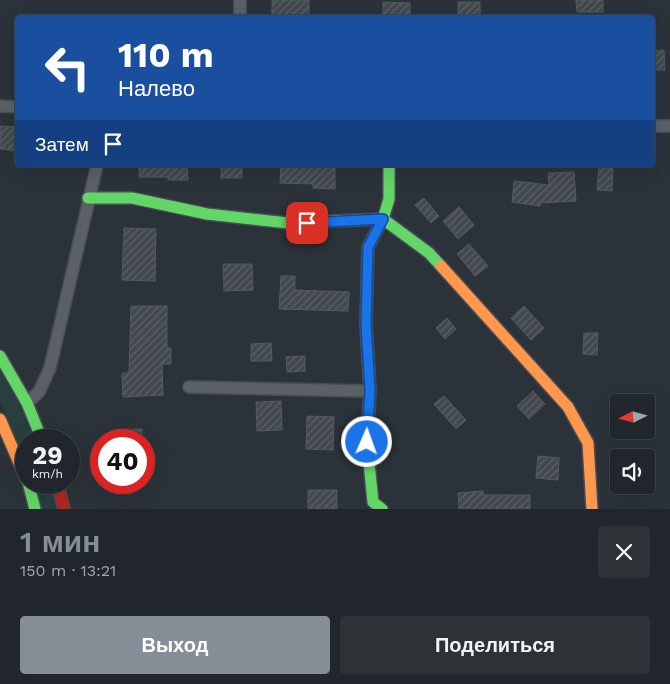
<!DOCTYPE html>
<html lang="ru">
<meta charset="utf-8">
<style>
:root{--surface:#20262b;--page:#2d3237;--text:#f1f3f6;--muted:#a2a5a9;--line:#3d4347;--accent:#858e97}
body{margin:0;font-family:"Work Sans",sans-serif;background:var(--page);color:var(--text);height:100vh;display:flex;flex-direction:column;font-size:19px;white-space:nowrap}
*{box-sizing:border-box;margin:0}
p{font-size:16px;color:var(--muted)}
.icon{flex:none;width:28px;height:28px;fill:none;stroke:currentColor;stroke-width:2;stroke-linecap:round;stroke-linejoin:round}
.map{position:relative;height:509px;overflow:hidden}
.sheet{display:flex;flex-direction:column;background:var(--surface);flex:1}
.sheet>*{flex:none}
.guide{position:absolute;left:15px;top:15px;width:640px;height:152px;border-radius:5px;box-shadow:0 5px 20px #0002,0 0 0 1px var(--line);background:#1a4fa0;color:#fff;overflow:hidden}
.needle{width:32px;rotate:264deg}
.fabs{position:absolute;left:610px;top:394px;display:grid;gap:10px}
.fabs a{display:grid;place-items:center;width:45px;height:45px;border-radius:5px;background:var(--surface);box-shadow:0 5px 20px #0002,0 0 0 1px var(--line);font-size:25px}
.speed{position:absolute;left:15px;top:429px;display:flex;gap:10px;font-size:25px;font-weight:700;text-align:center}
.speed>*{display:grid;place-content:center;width:65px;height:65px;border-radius:50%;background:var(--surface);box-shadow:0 5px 20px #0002,0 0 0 1px var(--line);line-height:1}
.speed small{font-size:12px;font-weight:400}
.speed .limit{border:8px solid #d22;background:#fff;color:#111}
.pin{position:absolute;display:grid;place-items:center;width:42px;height:42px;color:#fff;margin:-21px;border-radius:10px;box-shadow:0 2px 8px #0006}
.me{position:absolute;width:55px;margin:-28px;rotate:2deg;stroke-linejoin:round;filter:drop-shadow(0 0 4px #0008)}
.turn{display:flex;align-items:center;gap:18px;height:105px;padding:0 20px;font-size:22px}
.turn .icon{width:65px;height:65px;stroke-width:2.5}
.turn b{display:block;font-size:35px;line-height:42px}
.then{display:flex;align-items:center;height:48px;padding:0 20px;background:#0003;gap:10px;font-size:19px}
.round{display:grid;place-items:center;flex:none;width:52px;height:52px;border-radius:5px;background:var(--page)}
.summary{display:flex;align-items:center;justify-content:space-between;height:85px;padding:0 20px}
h1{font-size:30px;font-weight:600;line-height:38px;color:var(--accent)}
.primary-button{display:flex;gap:10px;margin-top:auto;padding:10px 20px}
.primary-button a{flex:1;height:58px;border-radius:5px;background:var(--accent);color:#fff;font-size:20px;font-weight:600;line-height:58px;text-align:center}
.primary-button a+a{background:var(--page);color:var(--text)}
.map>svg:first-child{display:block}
</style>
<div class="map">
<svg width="670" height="509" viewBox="0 0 670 509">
<defs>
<pattern id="building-hatch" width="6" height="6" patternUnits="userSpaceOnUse" patternTransform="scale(1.25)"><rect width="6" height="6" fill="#42484e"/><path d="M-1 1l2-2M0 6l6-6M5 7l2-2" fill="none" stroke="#5b6166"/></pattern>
</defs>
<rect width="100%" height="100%" fill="#2b3239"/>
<!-- grass -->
<g fill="#283e3f">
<polygon points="0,371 13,393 34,440 26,440 26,462 0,400"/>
<polygon points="34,483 50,483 58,509 42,509"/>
</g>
<!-- building -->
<g fill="url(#building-hatch)" stroke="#535a61">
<rect x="272" y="0" width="37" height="18"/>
<polygon points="576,0 603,0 603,12 577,12"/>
<polygon points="383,2 410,3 410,18 383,18"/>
<rect x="458" y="2" width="22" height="16"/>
<polygon points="664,50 665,70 652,70 652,51"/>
<polygon points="0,126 18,127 18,151 0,149"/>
<polygon points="139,165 187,165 188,180 168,180 168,177 139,177"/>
<rect x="221" y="165" width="21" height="13"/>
<polygon points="281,165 335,165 335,189 313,188 313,184 280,183"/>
<polygon points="599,165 613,165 612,191 597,190"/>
<polygon points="574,172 576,201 540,203 540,206 512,202 514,181 549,185 548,173"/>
<polygon points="424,198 439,216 431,223 415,205"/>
<polygon points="459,207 474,225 458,239 443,221"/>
<polygon points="124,228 156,229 155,281 122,280"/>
<polygon points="469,244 488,266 475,276 457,254"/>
<polygon points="223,264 252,264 253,290 224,291"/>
<polygon points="281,276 295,276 295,290 349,292 348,311 279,309"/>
<polygon points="131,306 167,306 167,348 171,348 171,364 162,364 163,395 123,397 122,373 129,373"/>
<polygon points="524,306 544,328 531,340 511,318"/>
<polygon points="447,318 456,329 445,339 436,328"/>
<polygon points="584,333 598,333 597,355 583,354"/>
<polygon points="271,343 272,361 251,361 251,344"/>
<polygon points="305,356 305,371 287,372 286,357"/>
<polygon points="533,391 545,404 529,419 517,406"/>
<polygon points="444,396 466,420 456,429 434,404"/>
<polygon points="281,401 282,430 257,431 256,402"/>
<polygon points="307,416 334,417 333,450 306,449"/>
<polygon points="142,429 142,440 115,440 115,430"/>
<polygon points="538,456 559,458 558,480 536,478"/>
<rect x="308" y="490" width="29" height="19"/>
<polygon points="483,491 483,495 530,495 530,509 459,509 458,493"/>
</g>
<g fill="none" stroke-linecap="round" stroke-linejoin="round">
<defs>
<g id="street">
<polyline points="240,18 240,0"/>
<polyline points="0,106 18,107"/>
<polyline points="652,126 670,126"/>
<polyline points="189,387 370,391"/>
<polyline points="27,403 39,392 50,368 97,165"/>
</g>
<g id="fast">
<polyline points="88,198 132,198 207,214 288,223 383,219 429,253 441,266"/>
<polyline points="0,356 27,403 42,440"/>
<polyline points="28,482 35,509"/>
<polyline points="382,509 373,502 367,443 370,391 366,324 368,247 383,219 389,199 389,165"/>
</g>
<g id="slow">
<polyline points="441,266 568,407 588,443 592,509"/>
<polyline points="0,419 26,479"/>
</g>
<polyline id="jam" points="57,482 64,509"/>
</defs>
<!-- street casing -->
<use href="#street" stroke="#494e54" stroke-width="14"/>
<!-- fast casing -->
<use href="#fast" stroke="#494e54" stroke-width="14"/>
<!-- slow casing -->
<use href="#slow" stroke="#494e54" stroke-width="14"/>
<!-- jam casing -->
<use href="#jam" stroke="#494e54" stroke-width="14"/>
<!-- street -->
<use href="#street" stroke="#5b6067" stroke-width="11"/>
<!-- fast -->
<use href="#fast" stroke="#63d668" stroke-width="11"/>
<!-- slow -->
<use href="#slow" stroke="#ff974d" stroke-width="11"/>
<!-- jam -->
<use href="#jam" stroke="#b3261e" stroke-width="11"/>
</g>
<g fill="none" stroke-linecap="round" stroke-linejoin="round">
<defs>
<polyline id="route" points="307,223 383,219 368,247 366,324 370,391 367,442"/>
</defs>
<!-- route casing -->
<use href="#route" stroke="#114b97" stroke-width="12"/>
<!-- route -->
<use href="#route" stroke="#1a73e8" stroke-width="9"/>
</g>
</svg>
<div class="fabs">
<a><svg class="needle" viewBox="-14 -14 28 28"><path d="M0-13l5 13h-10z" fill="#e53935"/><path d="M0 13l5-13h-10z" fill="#a2a5a9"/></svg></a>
<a><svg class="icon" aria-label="sound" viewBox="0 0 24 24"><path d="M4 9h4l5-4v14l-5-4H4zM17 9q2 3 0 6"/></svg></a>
</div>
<div class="speed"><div>29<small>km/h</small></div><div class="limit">40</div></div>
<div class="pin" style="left:307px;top:223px;background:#d93025"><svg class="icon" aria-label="arrive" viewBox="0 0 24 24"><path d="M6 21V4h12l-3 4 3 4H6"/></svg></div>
<svg class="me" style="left:367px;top:442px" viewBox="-20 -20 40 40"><circle r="17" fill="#1a73e8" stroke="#fff" stroke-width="3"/><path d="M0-11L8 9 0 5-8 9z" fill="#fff"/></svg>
<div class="guide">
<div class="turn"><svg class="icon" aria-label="left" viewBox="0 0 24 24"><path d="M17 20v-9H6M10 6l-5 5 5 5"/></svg><div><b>110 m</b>Налево</div></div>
<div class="then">Затем<svg class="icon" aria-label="arrive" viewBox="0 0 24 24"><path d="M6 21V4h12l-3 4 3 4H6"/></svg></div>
</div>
</div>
<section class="sheet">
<div class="summary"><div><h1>1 мин</h1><p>150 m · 13:21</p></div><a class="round"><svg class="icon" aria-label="close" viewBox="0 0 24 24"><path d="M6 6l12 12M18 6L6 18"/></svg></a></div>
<div class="primary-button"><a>Выход</a><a>Поделиться</a></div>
</section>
